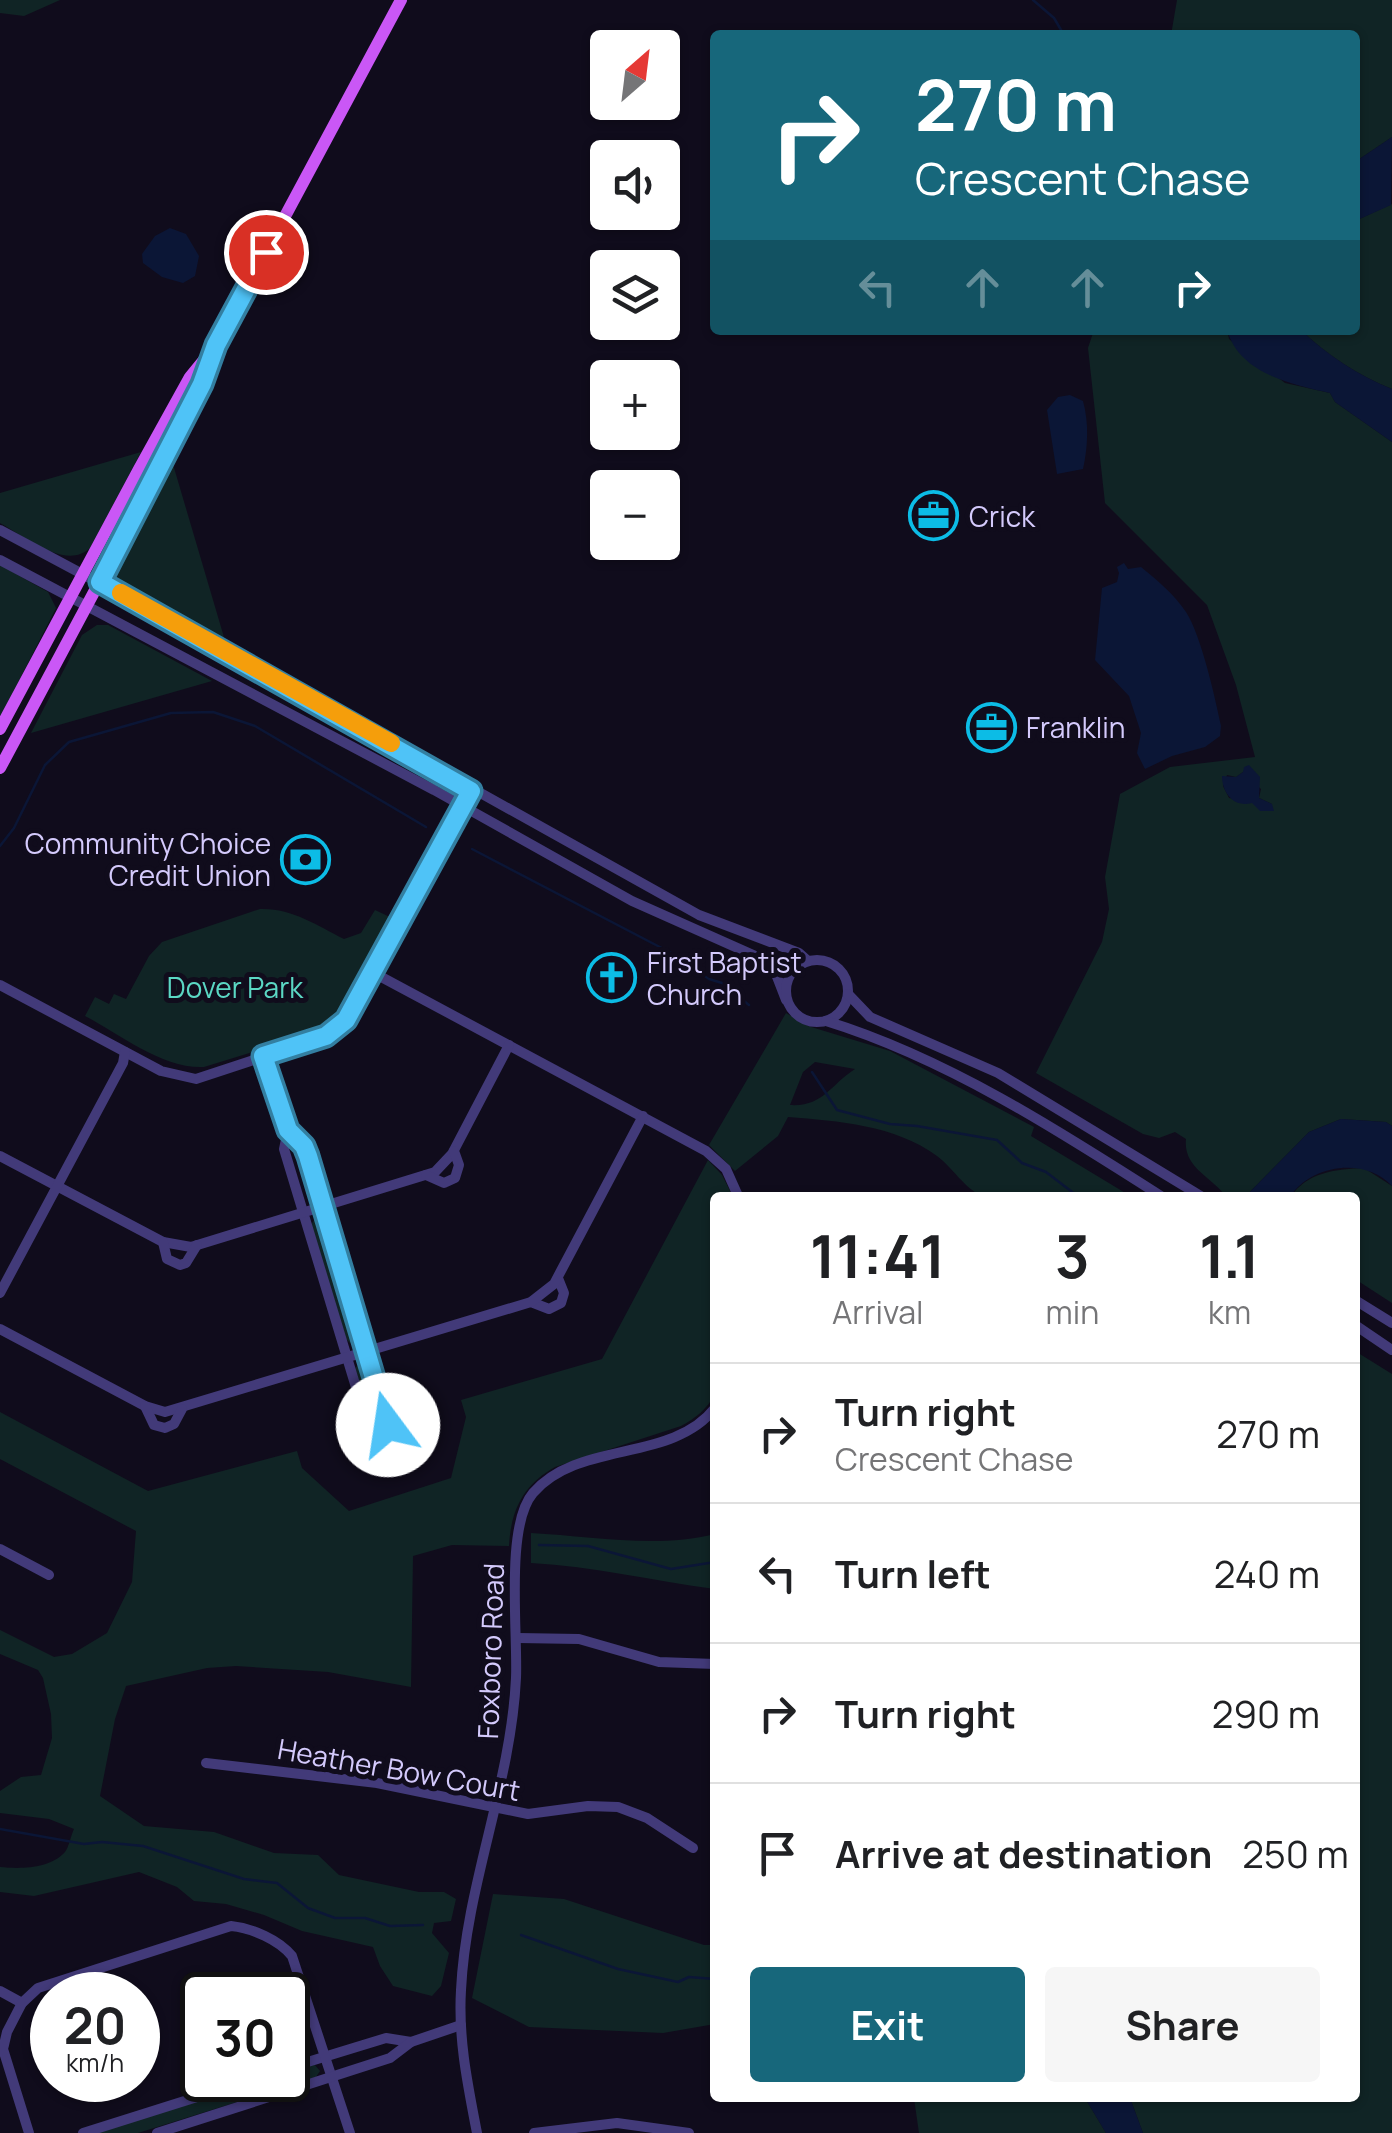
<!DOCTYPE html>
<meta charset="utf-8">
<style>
:root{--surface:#fff;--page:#f6f6f6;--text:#202124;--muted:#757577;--line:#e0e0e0;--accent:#17677b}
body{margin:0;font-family:Manrope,sans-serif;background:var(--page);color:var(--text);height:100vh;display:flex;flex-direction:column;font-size:38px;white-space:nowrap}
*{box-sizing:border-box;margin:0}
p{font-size:32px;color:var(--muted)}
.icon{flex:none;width:55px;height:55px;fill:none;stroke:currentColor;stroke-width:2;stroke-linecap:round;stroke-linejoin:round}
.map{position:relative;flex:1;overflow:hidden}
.sheet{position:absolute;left:710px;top:1192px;width:650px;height:910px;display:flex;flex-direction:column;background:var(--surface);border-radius:10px;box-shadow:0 2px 8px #0004}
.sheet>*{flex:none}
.top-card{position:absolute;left:710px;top:30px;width:650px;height:305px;border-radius:10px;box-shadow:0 2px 8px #0004;background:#17677b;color:#fff;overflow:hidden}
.needle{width:65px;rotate:28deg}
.controls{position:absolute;left:590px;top:30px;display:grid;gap:20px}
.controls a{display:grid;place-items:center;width:90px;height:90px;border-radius:10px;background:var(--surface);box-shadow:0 2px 8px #0004;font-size:50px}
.speed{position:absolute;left:30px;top:1972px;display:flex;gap:20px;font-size:50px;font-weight:700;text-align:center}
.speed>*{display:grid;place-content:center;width:130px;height:130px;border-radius:50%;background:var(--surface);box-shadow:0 2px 8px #0004;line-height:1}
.speed small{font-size:25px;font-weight:400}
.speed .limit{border:5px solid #111;border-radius:15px;background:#fff;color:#111}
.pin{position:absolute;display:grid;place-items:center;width:85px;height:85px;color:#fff;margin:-42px;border:5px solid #fff;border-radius:50%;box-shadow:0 2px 10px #0007}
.me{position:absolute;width:110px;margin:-55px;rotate:346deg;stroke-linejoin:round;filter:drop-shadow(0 0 8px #0008)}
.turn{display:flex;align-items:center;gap:35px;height:210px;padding:0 40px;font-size:45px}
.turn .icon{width:130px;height:130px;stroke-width:2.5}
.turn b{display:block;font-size:70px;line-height:85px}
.lanes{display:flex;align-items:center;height:95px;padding:0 40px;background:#0003;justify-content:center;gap:50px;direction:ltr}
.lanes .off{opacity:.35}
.eta{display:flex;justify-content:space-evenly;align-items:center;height:170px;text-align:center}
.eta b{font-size:60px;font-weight:700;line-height:70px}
.cta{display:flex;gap:20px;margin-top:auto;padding:20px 40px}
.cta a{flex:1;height:115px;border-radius:10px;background:var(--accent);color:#fff;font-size:40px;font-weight:700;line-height:115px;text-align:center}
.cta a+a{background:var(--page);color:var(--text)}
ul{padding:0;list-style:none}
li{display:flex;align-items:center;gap:30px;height:140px;padding:0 40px;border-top:2px solid var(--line)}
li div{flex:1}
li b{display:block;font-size:38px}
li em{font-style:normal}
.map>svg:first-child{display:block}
</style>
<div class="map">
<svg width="1392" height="2133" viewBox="0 0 1392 2133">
<rect width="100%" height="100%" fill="#100c1c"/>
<!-- green -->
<g fill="#102425" fill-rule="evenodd">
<polygon points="0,0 60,0 24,16 0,13"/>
<polygon points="1177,0 1392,0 1392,137 1355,162 1355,35 1171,35"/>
<path d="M1392,204V389C1359,376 1327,355 1301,330H1355V221Z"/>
<path d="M1094,330H1227L1229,339L1285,383L1330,393L1335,402L1392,442V1126L1386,1122L1341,1119L1309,1132L1245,1197H1219L1224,1194C1210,1176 1183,1167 1186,1139L1175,1132L1159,1138L1143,1134L1036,1073L1102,942L1109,909L1105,877L1120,794L1170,767L1255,757L1236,685L1207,605L1105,503L1088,348ZM1243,772L1261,789L1259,798L1272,804L1229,798L1223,786L1227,775L1236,777Z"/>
<path d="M141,452L90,548C66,571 24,536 0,523V493Z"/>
<polygon points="172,461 226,644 126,590 117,578 117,563"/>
<polygon points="0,565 48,592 56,608 0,718"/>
<polygon points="97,625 108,625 212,681 31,733 82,635"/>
<path d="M260,909C292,908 316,925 344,939L361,933L375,910L392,918C372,957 356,1010 317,1032L204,1067C163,1069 121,1035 85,1016L95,997L109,1004L114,994L126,999L149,956L162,942Z"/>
<path d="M786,1013L808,1026L890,1051L1034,1127L1031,1136L1132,1197H983C963,1187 954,1169 937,1156C895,1125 838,1121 788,1117L778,1136L735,1171L709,1145ZM815,1062L855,1069C830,1085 823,1107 790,1105L803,1072Z"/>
<path d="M708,1160L722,1175L733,1197L715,1198V1394C707,1409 696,1418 681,1426L555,1467C523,1485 511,1510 509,1546L452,1545L413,1556L411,1687L328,1672L236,1666L207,1668L126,1686L115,1719L100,1796L144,1826L214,1832L274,1853L318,1855L339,1875L419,1892H444L456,1899L451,1921L434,1923L432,1933L449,1953L441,1986L432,1996L393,1986L380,1966L373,1947L302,1931L264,1915L226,1904L194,1901L177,1887L139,1872L34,1896L0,1892V1867C20,1869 50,1869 65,1852C69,1847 71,1835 74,1829L49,1819L0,1813V1791L21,1777L41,1775L52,1738L51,1714L43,1678L38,1670L0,1654V1630L54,1657L72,1654L107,1633L132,1582L136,1531L0,1459V1412L148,1491L297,1451L302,1468L349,1511L451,1478L466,1417L461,1400L602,1359Z"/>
<path d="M1364,1168L1392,1186V1303L1355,1279V1198H1290C1306,1172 1337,1169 1364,1168Z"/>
<polygon points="316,1217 323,1219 359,1338 356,1343 350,1343 346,1339 311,1225"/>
<polygon points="1355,1351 1392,1374 1392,2133 1143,2133 1130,2098 1355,2098"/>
<polygon points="363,1362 369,1367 383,1421 378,1424 371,1419 355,1368"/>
<path d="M531,1533C590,1536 657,1549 715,1534V1589C653,1581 593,1566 531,1563Z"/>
<polygon points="493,1894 564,1899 704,1945 715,1945 715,2024 663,2033 529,2027 472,1998"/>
<polygon points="314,2064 320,2071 316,2077 138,2133 94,2133 262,2080 288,2080 288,2072"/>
<polygon points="914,2098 1085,2098 1106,2133 919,2133"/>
</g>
<!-- water -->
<g fill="#0b1636">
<polygon points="1392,137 1391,205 1355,221 1355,162"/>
<polygon points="170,228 186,234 199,256 195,276 183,283 162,277 143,263 142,254 155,236"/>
<path d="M1227,330H1301C1327,355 1359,376 1392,389V442L1335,402L1330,393C1291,384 1240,374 1227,330Z"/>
<path d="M1070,395L1083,401C1089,423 1088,446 1083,469L1057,474L1047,410L1058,397Z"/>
<path d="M1124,563L1128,569L1141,567C1157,580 1174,594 1186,612C1201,635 1215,697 1221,726L1220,736L1205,747L1172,756L1145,769L1137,753L1141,733L1129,696L1095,660L1102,588L1117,582L1119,573L1117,567Z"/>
<path d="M1249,765L1260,777L1259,798L1272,804L1274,811H1260L1252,803C1234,808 1222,793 1222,776L1236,777L1243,772L1244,767Z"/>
<path d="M1341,1119L1386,1122L1392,1126V1186C1366,1157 1311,1164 1290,1197H1245L1309,1132Z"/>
<polygon points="1085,2098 1130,2098 1143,2133 1106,2133"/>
</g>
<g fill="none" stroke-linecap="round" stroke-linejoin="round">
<!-- stream -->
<g stroke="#0b1636" stroke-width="2.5">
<polyline points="1033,0 1054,18 1064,35"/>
<polyline points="0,846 14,828 45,765 69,742 171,713 213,712 255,726 426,827"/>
<polyline points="472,849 677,956 709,979 722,983 749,1005"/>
<polyline points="812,1072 837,1110 890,1124 917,1126 997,1140 1022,1163 1046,1172 1080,1198"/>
<polyline points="539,1545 588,1546 671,1569 715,1562"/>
<polyline points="0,1829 84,1844 102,1842 143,1846 244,1879 277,1883 308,1908 335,1918 365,1918 390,1926 423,1925"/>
<polyline points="521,1935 618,1969 678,1982 689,1977 715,1979"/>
</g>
<!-- minor -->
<g stroke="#423a79" stroke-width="10">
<polyline points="0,530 230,653 699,915 799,953 808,961"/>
<polyline points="0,560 434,790 632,901 760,958 774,969 786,1000"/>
<circle cx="817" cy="991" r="31"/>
<polyline points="372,972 706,1151 726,1169 739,1198"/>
<polyline points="0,985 161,1071 196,1079 326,1036 336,1030 354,1008 471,791"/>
<polyline points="848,994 870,1017 998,1073 1204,1198"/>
<path d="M826,1021C946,1058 1058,1130 1164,1198"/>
<polyline points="263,1056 288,1130 300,1141 308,1156 385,1411 388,1425 381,1433 368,1427 284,1149 288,1130"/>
<polyline points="0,1156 163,1242 191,1247 435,1172 452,1154 509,1045"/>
<polyline points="426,1175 444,1183 455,1178 459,1165 454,1151"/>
<polyline points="163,1242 167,1259 180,1265 186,1263 197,1245"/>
<polyline points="0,1293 123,1063 125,1052"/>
<polyline points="1355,1300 1392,1323"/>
<polyline points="531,1302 549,1309 561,1303 564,1293 558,1278"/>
<polyline points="1355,1325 1392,1350"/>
<polyline points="0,1329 145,1406 165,1412 531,1302 554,1284 643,1116"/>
<polyline points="145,1406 154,1425 165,1428 174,1424 182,1409"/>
<polyline points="0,1549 49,1575"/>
<polyline points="518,1638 579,1639 659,1662 715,1664"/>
<polyline points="206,1763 377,1783 528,1814 588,1806 618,1807 647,1818 693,1848"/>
<polyline points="0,1991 22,2003"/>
<polyline points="288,2068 386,2038 411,2042"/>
<path d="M29,2133L3,2049L7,2032L22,2003L38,1988L231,1926C252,1928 279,1940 292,1956L350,2133"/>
<polyline points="83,2133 251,2080"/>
<polyline points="157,2133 390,2058 411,2042 461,2025"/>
<path d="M477,2133C468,2086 458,2039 461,1990C466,1885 511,1784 516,1678C518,1632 505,1526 533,1493C578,1440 672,1463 715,1408"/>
<polyline points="534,2133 617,2123 689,2133"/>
</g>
<!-- major -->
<g stroke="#ca57f6" stroke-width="12">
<polyline points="0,729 139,469 190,377 208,355"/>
<polyline points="0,768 155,478 203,384 216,345 401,0"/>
</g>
</g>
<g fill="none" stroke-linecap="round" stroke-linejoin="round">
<defs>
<polyline id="route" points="266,252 216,345 202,384 100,582 471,791 346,1020 326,1036 263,1056 288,1130 304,1146 308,1156 388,1425"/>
</defs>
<!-- route casing -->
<use href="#route" stroke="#337fa1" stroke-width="25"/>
<!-- route -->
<use href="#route" stroke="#4fc3f7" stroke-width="18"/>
<!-- slow -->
<polyline stroke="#f59e0b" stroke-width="18" points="121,593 391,743"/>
</g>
<!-- icons -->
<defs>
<symbol id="office-ring" viewBox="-11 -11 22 22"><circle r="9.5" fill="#100c1c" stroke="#0cbce6" stroke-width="1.5"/><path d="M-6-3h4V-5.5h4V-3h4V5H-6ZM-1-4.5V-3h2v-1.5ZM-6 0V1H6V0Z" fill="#0cbce6"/></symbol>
<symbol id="bank-ring" viewBox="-11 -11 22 22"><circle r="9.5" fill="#100c1c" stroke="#0cbce6" stroke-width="1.5"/><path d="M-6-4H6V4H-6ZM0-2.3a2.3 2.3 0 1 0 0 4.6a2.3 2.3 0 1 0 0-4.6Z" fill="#0cbce6"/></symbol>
<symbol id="church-ring" viewBox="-11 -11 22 22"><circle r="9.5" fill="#100c1c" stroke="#0cbce6" stroke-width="1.5"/><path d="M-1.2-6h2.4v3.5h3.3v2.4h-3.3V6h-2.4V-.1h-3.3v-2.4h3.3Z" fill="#0cbce6"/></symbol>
</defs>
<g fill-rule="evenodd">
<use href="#office-ring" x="906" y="488" width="55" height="55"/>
<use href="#office-ring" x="964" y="700" width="55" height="55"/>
<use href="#bank-ring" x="278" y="832" width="55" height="55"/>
<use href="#church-ring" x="584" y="950" width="55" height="55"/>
</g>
<g text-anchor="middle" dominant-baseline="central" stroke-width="10" stroke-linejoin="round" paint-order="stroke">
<!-- poi labels -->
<g font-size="28" fill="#d4cafc" stroke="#100c1c" text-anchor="start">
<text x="969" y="516">Crick</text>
<text x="1026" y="727">Franklin</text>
<text x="271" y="843" text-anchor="end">Community Choice<tspan x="271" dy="32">Credit Union</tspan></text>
<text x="647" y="962">First Baptist<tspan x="647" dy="32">Church</tspan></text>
</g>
<!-- park labels -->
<g font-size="28" fill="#5bd7c4" stroke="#100c1c">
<text x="235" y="987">Dover Park</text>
</g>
<!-- street labels -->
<g font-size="28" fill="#d4cafc" stroke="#100c1c">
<text transform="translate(490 1651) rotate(-88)">Foxboro Road</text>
<text transform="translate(399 1769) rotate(10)">Heather Bow Court</text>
</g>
</g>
</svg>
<div class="controls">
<a><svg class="needle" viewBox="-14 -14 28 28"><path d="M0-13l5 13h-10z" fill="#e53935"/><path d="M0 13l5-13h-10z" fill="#757577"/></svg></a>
<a><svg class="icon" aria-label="sound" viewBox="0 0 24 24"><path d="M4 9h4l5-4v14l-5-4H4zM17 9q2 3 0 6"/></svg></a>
<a><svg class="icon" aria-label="layers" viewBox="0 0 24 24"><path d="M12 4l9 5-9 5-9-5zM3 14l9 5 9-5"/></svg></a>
<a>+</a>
<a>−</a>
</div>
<div class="speed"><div>20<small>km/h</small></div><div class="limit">30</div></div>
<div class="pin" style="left:266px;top:252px;background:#d93025"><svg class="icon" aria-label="arrive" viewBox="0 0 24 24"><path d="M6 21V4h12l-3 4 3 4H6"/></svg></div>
<svg class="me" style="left:388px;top:1425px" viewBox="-20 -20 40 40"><circle r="19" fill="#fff"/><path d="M0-13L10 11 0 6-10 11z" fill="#4fc3f7"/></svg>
<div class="top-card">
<div class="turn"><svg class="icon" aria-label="right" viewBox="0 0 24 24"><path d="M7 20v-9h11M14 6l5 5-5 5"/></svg><div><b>270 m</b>Crescent Chase</div></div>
<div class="lanes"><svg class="icon off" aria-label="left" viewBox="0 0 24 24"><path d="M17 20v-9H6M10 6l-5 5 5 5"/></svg><svg class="icon off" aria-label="ahead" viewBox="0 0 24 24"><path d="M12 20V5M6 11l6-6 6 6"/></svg><svg class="icon off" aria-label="ahead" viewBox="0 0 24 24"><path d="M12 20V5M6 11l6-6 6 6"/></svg><svg class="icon" aria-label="right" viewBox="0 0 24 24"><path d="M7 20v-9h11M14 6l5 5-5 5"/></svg></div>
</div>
<section class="sheet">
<div class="eta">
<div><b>11:41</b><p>Arrival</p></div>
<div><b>3</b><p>min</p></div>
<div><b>1.1</b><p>km</p></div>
</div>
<ul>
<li><svg class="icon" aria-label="right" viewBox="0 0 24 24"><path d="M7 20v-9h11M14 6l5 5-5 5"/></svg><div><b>Turn right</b><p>Crescent Chase</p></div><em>270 m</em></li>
<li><svg class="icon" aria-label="left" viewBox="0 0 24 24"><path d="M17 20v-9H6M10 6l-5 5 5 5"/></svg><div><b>Turn left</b></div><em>240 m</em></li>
<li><svg class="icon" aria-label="right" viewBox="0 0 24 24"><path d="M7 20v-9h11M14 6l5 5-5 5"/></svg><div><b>Turn right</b></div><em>290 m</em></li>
<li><svg class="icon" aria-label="arrive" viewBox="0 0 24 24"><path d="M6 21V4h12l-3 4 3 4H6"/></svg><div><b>Arrive at destination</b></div><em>250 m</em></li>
</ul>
<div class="cta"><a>Exit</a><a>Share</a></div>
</section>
</div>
